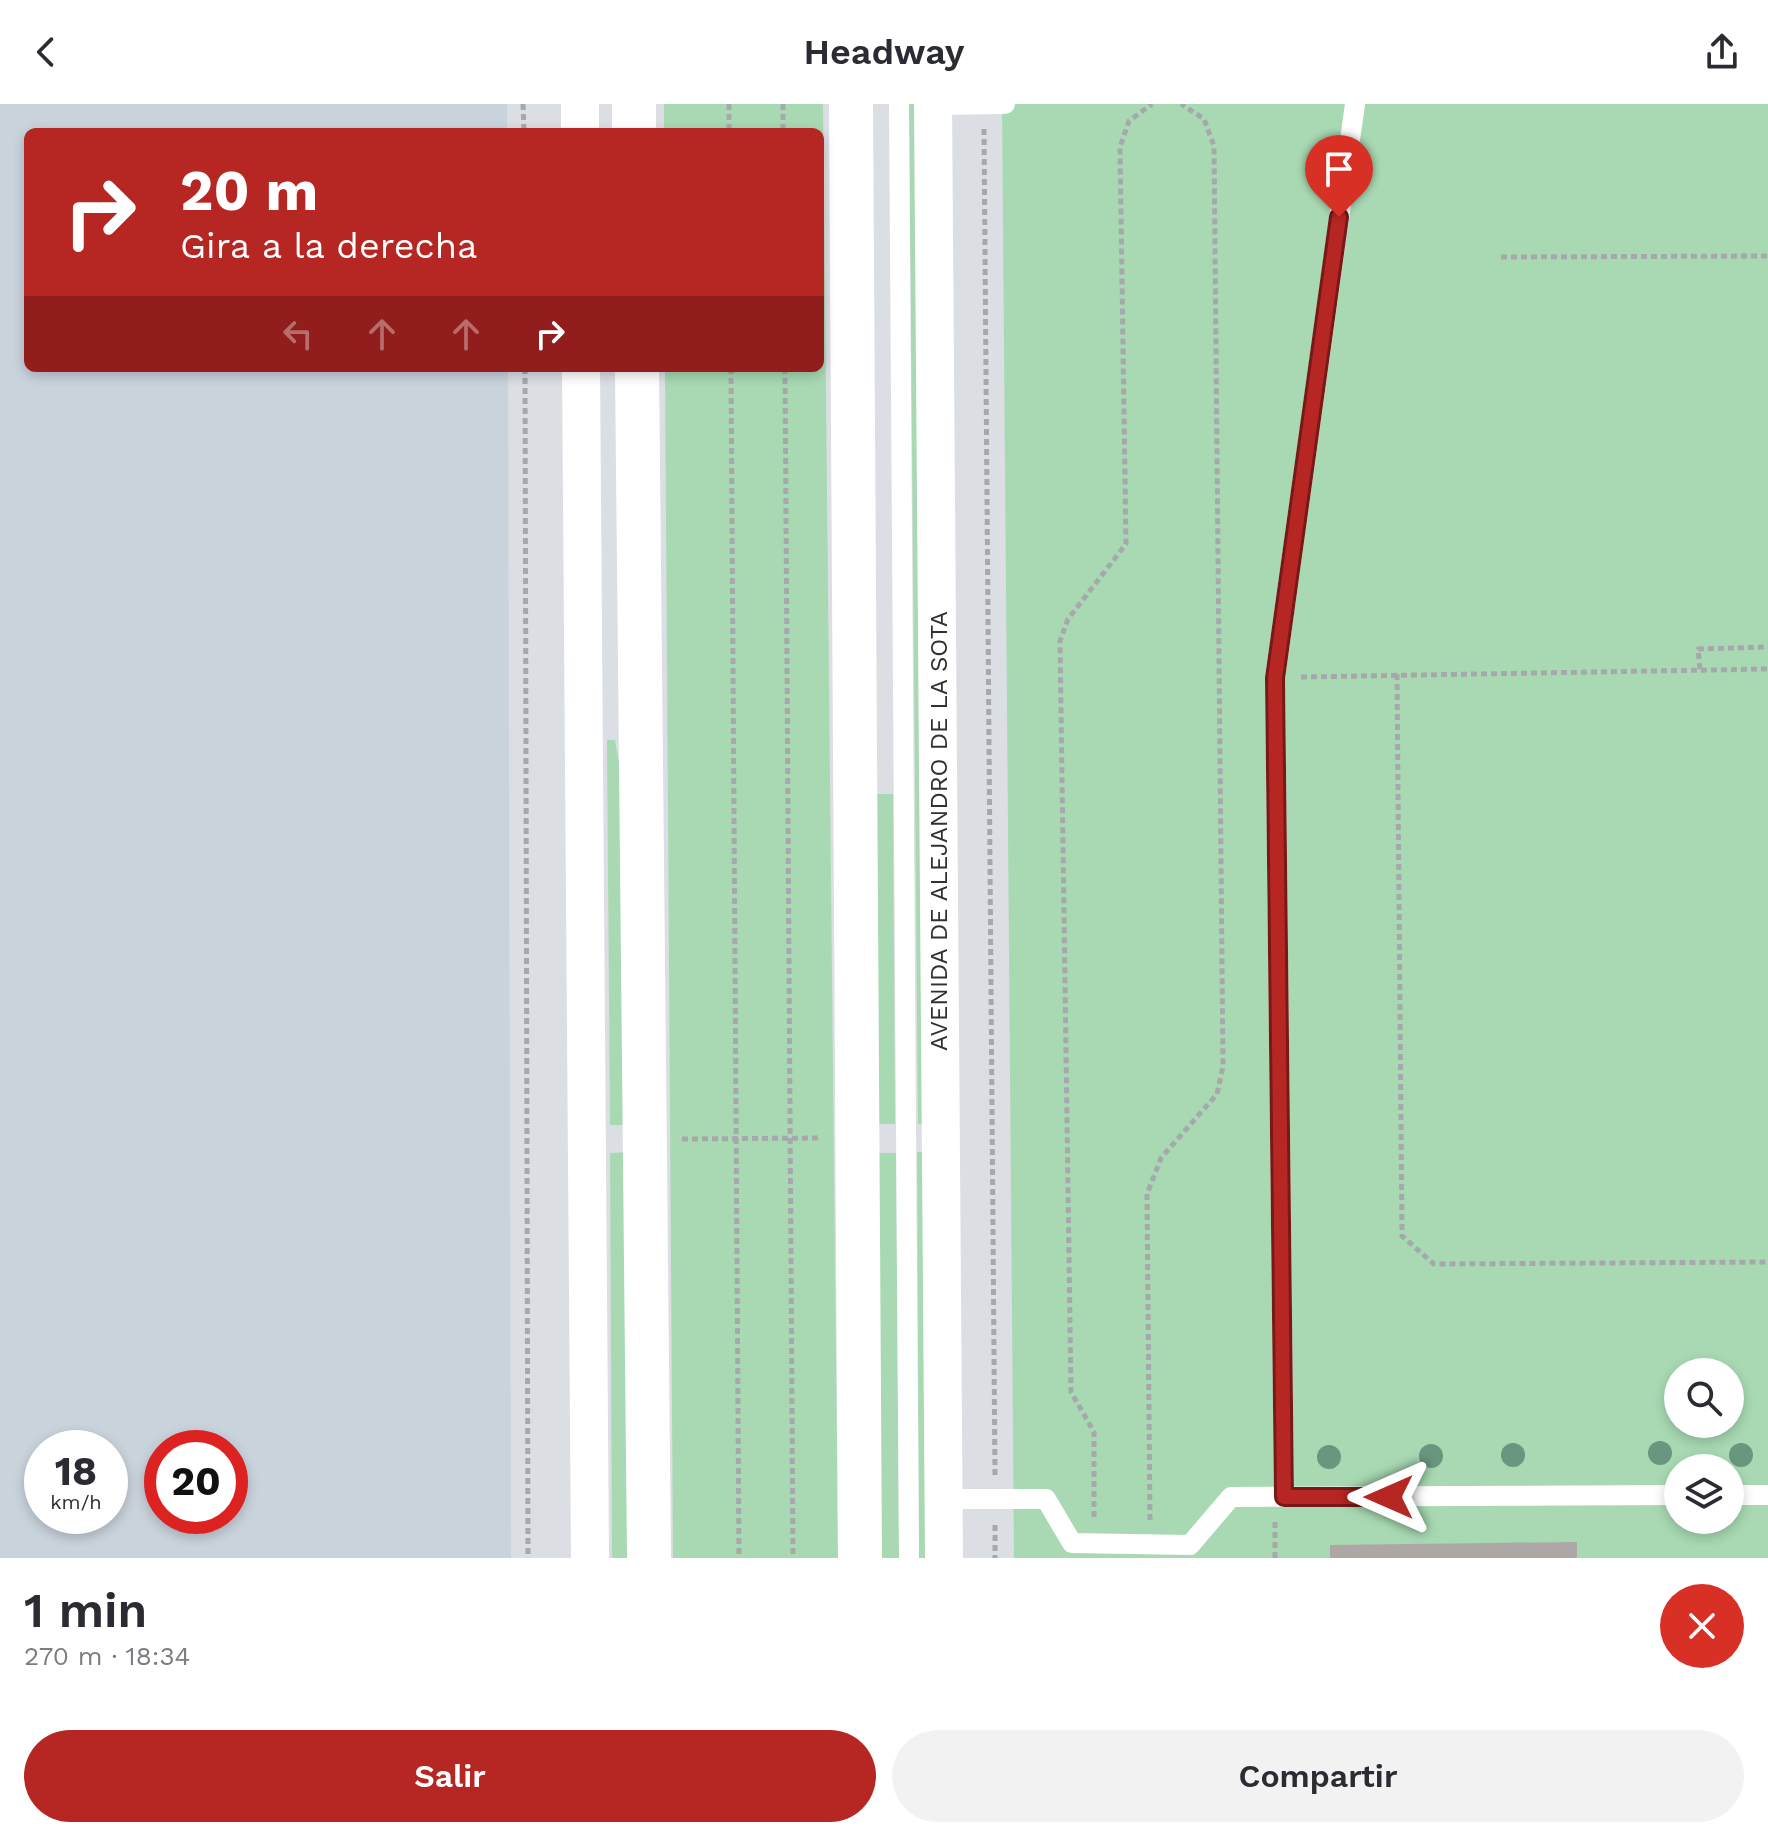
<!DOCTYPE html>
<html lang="es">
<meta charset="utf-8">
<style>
:root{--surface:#fff;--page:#f2f2f3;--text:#2b2b33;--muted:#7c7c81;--accent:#b62623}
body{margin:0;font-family:"Work Sans",sans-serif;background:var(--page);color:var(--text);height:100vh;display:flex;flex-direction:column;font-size:30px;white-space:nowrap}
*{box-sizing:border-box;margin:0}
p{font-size:26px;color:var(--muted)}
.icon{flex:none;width:44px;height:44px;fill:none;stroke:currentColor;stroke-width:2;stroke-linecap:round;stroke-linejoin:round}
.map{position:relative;height:1454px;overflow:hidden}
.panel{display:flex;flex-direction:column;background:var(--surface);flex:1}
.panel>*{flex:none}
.banner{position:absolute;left:24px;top:24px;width:800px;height:244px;border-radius:12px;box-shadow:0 4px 12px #0003;background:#b62623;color:#fff;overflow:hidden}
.tools{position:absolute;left:1664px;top:1254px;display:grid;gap:16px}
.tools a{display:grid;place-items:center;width:80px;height:80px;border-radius:50%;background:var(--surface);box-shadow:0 4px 12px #0003;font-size:40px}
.speed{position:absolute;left:24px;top:1326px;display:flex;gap:16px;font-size:40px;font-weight:700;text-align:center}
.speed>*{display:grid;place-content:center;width:104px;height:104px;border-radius:50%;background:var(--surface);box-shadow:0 4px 12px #0003;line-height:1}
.speed small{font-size:20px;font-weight:400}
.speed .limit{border:12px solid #d22;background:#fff;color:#111}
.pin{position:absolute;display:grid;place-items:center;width:68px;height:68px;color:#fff;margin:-82px -34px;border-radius:50% 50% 50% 0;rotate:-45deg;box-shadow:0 0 8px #0007}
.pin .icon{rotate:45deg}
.me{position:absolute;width:88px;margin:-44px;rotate:270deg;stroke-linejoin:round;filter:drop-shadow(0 0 6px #0008)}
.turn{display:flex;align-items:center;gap:28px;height:168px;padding:0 24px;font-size:36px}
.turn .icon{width:104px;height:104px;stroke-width:2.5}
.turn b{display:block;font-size:56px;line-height:68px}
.lanes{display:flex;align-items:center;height:76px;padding:0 24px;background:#0003;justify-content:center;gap:40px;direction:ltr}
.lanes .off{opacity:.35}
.round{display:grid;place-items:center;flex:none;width:84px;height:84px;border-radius:42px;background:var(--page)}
.summary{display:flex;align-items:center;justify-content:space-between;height:136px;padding:0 24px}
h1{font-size:48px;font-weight:600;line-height:60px}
.button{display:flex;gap:16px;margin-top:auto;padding:16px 24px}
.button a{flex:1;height:92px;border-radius:48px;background:var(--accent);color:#fff;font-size:32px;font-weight:600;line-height:92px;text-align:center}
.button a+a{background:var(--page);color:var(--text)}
header{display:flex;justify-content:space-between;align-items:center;height:104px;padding:0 24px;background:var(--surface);font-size:36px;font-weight:600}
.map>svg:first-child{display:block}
</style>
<header><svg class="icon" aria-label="back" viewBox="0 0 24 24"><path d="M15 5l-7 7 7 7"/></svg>Headway<svg class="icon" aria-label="share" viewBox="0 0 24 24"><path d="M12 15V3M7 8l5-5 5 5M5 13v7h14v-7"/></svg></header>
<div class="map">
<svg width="1768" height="1454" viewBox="0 0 1768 1454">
<rect width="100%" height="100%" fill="#dbdfe3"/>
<!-- built -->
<path fill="#c9d3dc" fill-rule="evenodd" d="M0,0H507V28H28V264H508L511,1454H0ZM42,1344H110V1412H42ZM162,1344H230V1412H162Z"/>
<!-- green -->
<g fill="#a8d9b3" fill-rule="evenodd">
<polygon points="664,0 823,0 838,1454 673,1454 665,264 820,264 820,28 664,28"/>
<polygon points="909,0 916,0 925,1020 918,1020"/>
<path d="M1002,0H1768V1454H1014ZM1678,1268H1730V1320H1678ZM1678,1364H1730V1416H1678Z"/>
<polygon points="607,636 615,636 625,694 628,1021 610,1021"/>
<polygon points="873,690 893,690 895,1020 875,1020"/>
<polygon points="629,1048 631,1454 612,1454 610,1049"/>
<polygon points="917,1048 926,1048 927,1454 919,1454"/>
<polygon points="874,1049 896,1049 899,1454 877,1454"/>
</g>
<!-- building -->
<polygon fill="#ada8a6" points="1577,1438 1577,1454 1330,1454 1330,1441"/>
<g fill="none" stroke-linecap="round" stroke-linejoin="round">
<!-- path -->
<g stroke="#a6a9ac" stroke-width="5" stroke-dasharray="6 4" stroke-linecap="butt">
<polyline points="523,0 524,28"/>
<polyline points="729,0 729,28"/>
<polyline points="783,0 783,28"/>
<polyline points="984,25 995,1371"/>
<polyline points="1501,153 1768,152"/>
<polyline points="525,264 528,1454"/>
<polyline points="731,264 739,1454"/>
<polyline points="785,264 793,1454"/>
<polyline points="1700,565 1698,545 1768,543"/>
<polyline points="1397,570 1402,1132 1434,1160 1768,1158"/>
<polyline points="1301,573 1768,565"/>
<polyline points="682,1035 820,1034"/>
<polyline points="1094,1413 1094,1328 1071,1288 1060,537 1068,515 1126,440 1120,43 1129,17 1152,0"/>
<polyline points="1150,1416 1147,1090 1161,1054 1217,990 1223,962 1214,42 1204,15 1181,0"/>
<polyline points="1275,1418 1275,1454"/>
<polyline points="995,1421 995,1454"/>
</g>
<!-- lane -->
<g stroke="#fff" stroke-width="20">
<polyline points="899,0 909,1454"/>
<polyline points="933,1 1005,0"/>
<polyline points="1730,1391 1768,1391"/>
<polyline points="1284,1393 1275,574 1355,0"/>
<polyline points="944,1395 1046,1395 1072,1439 1190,1441 1231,1393 1678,1391"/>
</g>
<!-- street -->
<g stroke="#fff" stroke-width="38">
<polyline points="580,0 580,28"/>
<polyline points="933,0 944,1454"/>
<polyline points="581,264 590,1454"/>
</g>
<!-- secondary -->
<g stroke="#fff" stroke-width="44">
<polyline points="634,0 634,28"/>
<polyline points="851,0 860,1454"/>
<polyline points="637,264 649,1454"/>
</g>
</g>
<!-- trees -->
<g fill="#6a967f">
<circle cx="1660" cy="1349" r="12"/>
<circle cx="1513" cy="1351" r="12"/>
<circle cx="1741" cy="1351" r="12"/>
<circle cx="1431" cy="1352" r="12"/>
<circle cx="1329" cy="1353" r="12"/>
</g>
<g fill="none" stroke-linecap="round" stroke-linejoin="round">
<defs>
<polyline id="route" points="1339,113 1275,574 1284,1393 1389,1393"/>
</defs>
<!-- route casing -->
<use href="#route" stroke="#761917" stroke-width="20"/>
<!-- route -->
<use href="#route" stroke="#b62623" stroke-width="14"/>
</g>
<g text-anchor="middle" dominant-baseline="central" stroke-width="8" stroke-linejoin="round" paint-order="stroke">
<!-- street labels -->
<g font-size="24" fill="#303133" stroke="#fff">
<text transform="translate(939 727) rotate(-90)">AVENIDA DE ALEJANDRO DE LA SOTA</text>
</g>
</g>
</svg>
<div class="tools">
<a><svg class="icon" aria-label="search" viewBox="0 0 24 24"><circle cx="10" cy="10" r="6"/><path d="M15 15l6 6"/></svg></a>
<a><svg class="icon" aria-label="layers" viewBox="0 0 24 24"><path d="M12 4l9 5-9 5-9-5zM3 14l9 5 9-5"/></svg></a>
</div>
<div class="speed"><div>18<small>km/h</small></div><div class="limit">20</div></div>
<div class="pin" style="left:1339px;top:113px;background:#d93025"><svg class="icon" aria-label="arrive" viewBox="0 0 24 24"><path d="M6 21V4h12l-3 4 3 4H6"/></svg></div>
<svg class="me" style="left:1389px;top:1393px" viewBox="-20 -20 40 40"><path d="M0-17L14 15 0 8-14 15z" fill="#b62623" stroke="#fff" stroke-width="4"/></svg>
<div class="banner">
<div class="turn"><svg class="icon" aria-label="right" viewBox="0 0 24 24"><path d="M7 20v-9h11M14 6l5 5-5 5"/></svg><div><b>20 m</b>Gira a la derecha</div></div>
<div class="lanes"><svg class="icon off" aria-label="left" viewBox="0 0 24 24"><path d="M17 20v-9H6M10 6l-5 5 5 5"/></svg><svg class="icon off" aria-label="ahead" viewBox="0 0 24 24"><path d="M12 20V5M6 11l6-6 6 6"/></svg><svg class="icon off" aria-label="ahead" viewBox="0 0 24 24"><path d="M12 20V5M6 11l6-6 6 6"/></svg><svg class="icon" aria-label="right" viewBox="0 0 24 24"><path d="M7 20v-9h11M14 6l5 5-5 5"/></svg></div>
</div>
</div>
<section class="panel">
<div class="summary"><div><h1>1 min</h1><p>270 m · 18:34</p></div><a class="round" style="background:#d93025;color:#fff"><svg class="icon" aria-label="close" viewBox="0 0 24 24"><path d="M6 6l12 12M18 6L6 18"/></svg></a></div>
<div class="button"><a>Salir</a><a>Compartir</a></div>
</section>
